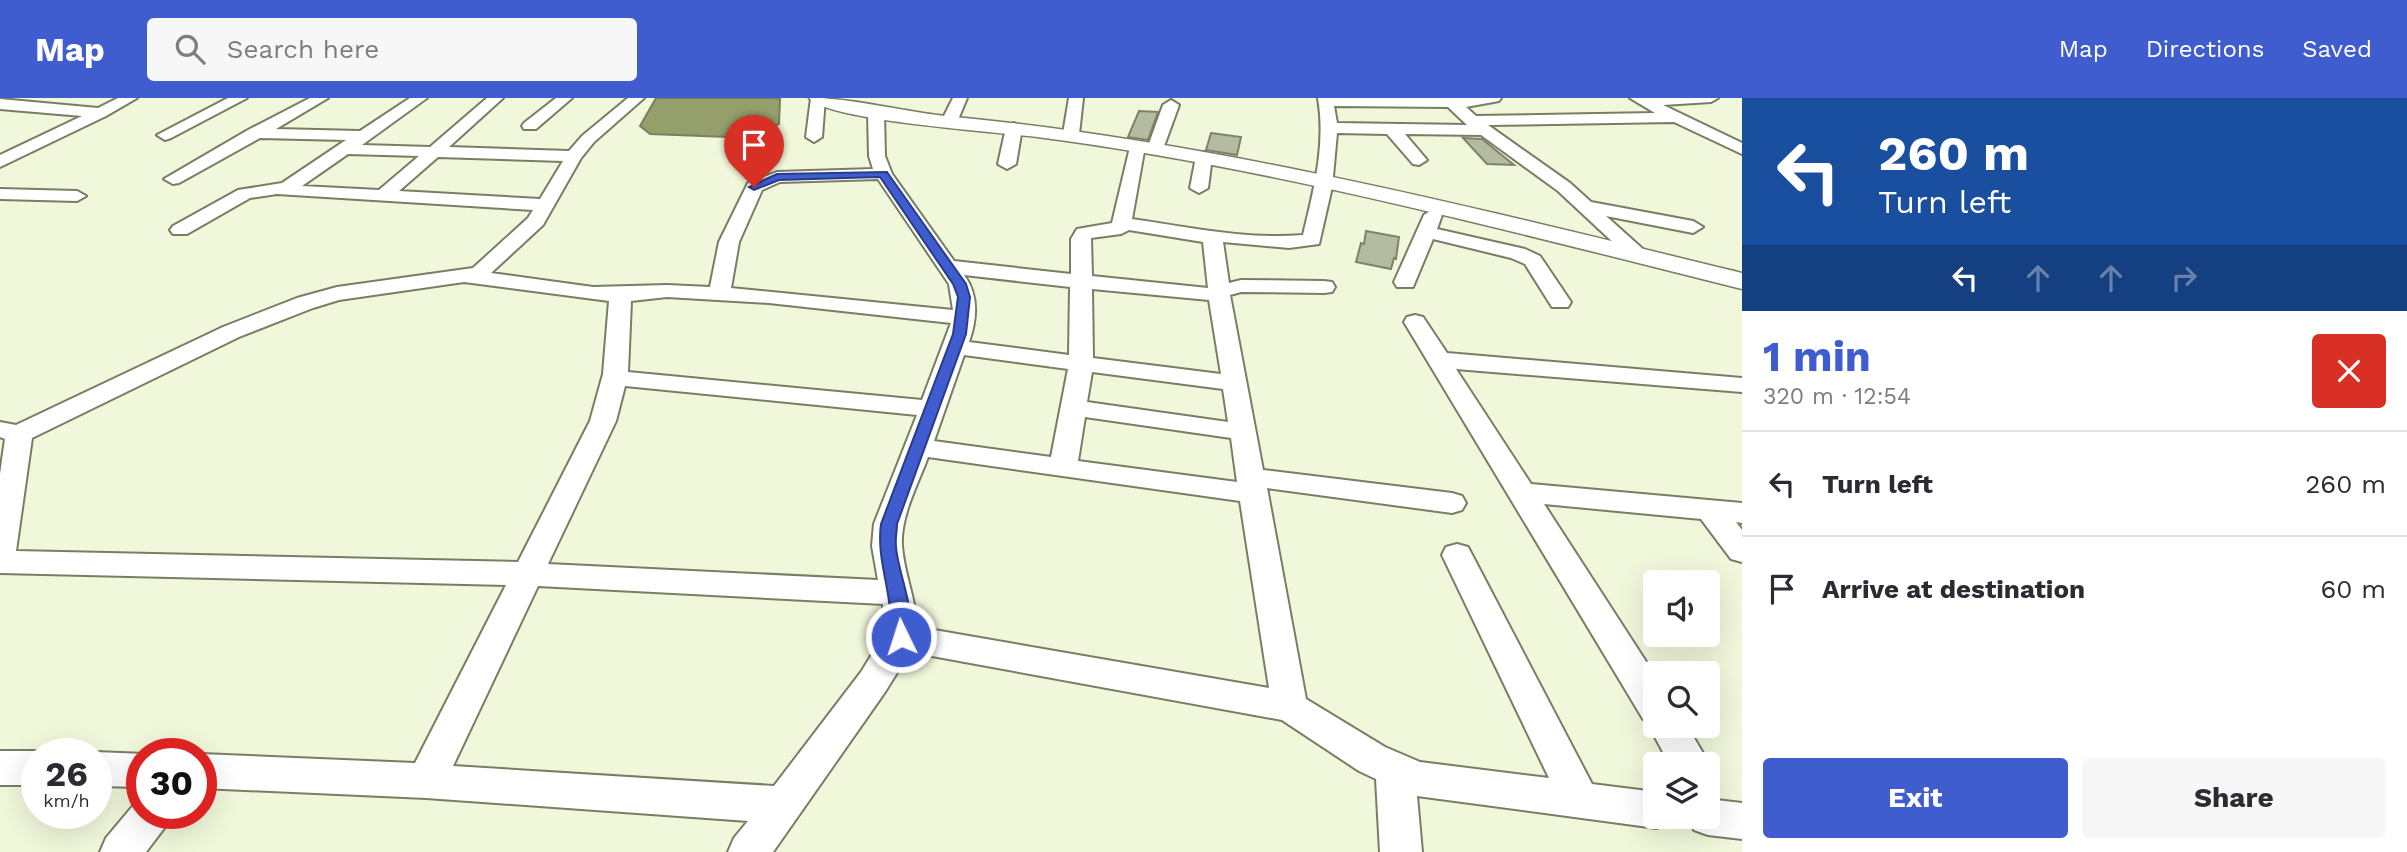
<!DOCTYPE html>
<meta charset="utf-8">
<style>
:root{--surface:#fff;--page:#f7f7f7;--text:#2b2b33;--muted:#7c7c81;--line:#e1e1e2;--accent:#3f5dcf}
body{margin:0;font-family:"Work Sans",sans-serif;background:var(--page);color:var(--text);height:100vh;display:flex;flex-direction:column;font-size:26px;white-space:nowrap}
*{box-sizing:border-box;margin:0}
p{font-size:23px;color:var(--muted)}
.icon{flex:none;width:38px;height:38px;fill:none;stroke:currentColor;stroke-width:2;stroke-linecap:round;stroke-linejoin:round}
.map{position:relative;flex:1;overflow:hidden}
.panel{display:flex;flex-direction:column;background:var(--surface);width:665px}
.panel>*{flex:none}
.guide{background:#1a4fa0;color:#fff;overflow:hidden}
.buttons{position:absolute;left:1643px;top:472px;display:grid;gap:14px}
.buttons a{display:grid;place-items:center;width:77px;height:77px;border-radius:7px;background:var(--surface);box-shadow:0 7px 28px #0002;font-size:35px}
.speed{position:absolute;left:21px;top:640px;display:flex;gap:14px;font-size:35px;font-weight:700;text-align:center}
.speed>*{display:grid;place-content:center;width:91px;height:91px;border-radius:50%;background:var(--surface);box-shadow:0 7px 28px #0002;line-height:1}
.speed small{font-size:18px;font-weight:400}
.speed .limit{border:10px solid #d22;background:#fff;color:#111}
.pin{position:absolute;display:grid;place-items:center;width:60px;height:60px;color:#fff;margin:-72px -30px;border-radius:50% 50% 50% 0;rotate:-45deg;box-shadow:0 0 7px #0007}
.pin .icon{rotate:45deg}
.me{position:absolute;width:77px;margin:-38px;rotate:356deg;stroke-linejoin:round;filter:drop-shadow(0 0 5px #0008)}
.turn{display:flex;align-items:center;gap:24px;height:147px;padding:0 21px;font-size:32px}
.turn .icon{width:91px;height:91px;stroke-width:2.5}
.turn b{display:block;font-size:49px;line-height:60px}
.lanes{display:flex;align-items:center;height:66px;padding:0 21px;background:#0003;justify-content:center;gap:35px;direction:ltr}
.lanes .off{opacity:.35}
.round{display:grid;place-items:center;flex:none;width:74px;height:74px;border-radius:7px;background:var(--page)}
.head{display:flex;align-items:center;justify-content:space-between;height:119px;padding:0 21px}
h1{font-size:42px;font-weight:700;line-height:52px;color:var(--accent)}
.action{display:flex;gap:14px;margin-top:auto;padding:14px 21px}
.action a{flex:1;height:80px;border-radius:7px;background:var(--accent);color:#fff;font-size:28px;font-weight:700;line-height:80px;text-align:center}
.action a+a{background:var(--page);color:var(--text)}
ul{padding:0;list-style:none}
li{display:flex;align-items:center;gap:21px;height:105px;padding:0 21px;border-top:2px solid var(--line)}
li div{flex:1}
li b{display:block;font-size:26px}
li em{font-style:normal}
header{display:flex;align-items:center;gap:42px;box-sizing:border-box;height:98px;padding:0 35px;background:var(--accent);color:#fff}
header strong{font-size:33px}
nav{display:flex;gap:38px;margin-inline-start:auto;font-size:24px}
.search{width:490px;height:63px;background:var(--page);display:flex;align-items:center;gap:18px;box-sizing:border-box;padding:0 24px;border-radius:7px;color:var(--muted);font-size:26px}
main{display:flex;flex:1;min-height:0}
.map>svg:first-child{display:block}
</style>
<header>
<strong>Map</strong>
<div class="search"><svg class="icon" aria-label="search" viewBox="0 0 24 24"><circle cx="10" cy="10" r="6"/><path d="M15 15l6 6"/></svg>Search here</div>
<nav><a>Map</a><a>Directions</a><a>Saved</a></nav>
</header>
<main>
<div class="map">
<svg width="1742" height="754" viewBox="0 0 1742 754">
<rect width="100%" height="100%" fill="#f0f7da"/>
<!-- water -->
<polygon fill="#949f6b" stroke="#79815a" stroke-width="2" points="656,0 775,0 780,1 779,26 754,40 650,36 640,28"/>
<!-- building -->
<g fill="#b4bba0" stroke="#7d8369" stroke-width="2">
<polygon points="1139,13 1158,14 1148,42 1128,39"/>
<polygon points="1211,35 1241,39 1237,57 1206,52"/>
<polygon points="1463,40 1482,41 1514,67 1487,66"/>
<polygon points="1366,133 1399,139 1396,161 1394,160 1391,171 1356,164 1361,145 1364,146"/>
</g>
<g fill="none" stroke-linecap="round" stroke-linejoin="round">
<defs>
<g id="minor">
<polygon points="118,0 137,0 106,18 0,69 0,57 82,18 0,11 0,1 98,10"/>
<polygon points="228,0 247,0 171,40 165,42 157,37"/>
<path d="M310,0H328L276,31L360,33L410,0H427L362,47L430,49L487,0H503L449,49L569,53L582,38L628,0H644L594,44L581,60L543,127L491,175L593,189L667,187L710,189L719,144L748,85L777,74L873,71L869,58L868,15L876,10L884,15L885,58L892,76L954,163L1071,176V141L1077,131L1112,125L1131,45H1143L1145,48L1132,121C1188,129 1247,142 1303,137C1314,91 1326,47 1318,0H1501L1499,3L1466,9L1476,18L1655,15L1630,0H1718L1711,4L1663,7L1742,45V56L1674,24L1488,27L1570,85L1591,104L1693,123L1703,129L1693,135L1606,118L1645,153L1648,157L1645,161H1631L1558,93L1481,37L1405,36L1427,62L1419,67L1413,66L1387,36L1337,35L1332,89L1319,146L1289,150L1223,144L1229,185L1241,182L1324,183L1332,184L1335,189L1332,194L1324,195L1241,194L1230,197L1263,372L1452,395L1462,398L1466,405L1462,412L1452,415L1267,390L1306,601L1385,649L1420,664L1549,680L1442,457L1446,449L1457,446L1468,449L1592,686L1656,694V719H1673L1670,725L1656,730L1417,698L1422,754H1380L1376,681L1359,673L1282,622L910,554L885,594L773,754H728L734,740L748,723L426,700L201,690V656L415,665L506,487L0,475V376L5,341L0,339V324L16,327L223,229L297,200L337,189L473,170L528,120L533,112L277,96L250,100L187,136H173L170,132L173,128L238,92L282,85L346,42L260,40L179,85L173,86L164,81L248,32ZM1334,8L1448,9L1467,27L1337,25ZM348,56L419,58L379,92L302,88ZM438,59L563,63L540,101L399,93ZM878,81L949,186L953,212L731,190L739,144L762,92L780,84ZM1129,132L1203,144L1208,190L1092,178L1091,140L1121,136ZM964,177L1070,189L1069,257L969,244C977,221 979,197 964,177ZM464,184L609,203L603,276L590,323L518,464L16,453L32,340L239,239L313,210L339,202ZM1092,191L1209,202L1221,276L1093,260ZM667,199L769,205L951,225L922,302L628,274L631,203ZM964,257L1068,271L1051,359L934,343ZM1092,274L1223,291L1228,324L1087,304ZM625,288L917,317L874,426L872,448L878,482L548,466L616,323ZM1085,319L1231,340L1237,384L1078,363ZM928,359L1240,403L1269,590L917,529C916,501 904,476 902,448C900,419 918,386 928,359ZM538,488L883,506L884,537L861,574L774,688L453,668Z"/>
<polygon points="556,0 572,0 536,31 524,31 522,28 524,25"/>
<polygon points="811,0 825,0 822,39 814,44 806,39"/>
<polygon points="953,0 967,0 957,24 949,29 941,24"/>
<polygon points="1069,0 1083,0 1079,36 1071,41 1063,36"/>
<polygon points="1171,2 1179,7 1163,51 1161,55 1149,55 1147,51 1163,7"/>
<polygon points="1014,25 1022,30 1016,66 1007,71 998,66 1006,30"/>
<polygon points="1204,54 1212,59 1208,90 1199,95 1190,90 1196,59"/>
<polygon points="0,91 77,93 86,98 77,103 0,101"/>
<polygon points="1433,111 1442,117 1437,131 1525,151 1540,158 1571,204 1568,209 1552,209 1525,166 1511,160 1433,141 1413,189 1397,189 1394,184 1424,117"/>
<polygon points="1415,217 1423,219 1447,255 1742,280 1742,294 1456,271 1531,386 1742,405 1742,425 1736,424 1742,432 1742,464 1731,461 1701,421 1544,406 1656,579 1656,628 1687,628 1710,667 1708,671 1708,667 1670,667 1649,628 1651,623 1643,621 1404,224 1407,219"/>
<polygon points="0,653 37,653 45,656 37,656 37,687 0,687"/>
<polygon points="96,654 145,656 142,656 142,689 96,688 96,656 90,656"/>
<polygon points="142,701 142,716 171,716 165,729 146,754 100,754 106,740 137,703"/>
<polygon points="1708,701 1742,705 1742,741 1708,737 1694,732 1688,719 1708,719"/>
</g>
<path id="tertiary" d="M809,0C854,0 899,13 945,18C1215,43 1479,111 1742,175V191C1509,133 1276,70 1037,39C1000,34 827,23 809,0Z"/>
</defs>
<!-- minor casing -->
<use href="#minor" stroke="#787e64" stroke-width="4"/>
<!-- tertiary casing -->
<use href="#tertiary" stroke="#787e64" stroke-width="3"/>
<!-- minor -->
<use href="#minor" fill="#fff" fill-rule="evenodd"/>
<!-- tertiary -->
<use href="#tertiary" fill="#fff" fill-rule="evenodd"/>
</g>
<!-- route -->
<path fill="#3f5dcf" stroke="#293c87" stroke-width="2" d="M887,74L966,186L970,199L966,236L897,426C897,433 895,441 896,448C897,474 920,521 907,545L901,547L894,545C888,534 892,522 890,511C887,481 877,456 881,426L953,236L958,199L953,186L880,79L779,82L754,92L749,89L777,76Z"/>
</svg>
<div class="buttons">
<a><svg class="icon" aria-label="sound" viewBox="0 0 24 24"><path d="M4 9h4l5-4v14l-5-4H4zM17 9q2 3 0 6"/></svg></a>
<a><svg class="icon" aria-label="search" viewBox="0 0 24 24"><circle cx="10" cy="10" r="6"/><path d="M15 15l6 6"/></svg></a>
<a><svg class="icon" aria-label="layers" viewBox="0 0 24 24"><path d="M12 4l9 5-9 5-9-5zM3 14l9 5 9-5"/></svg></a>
</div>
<div class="speed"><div>26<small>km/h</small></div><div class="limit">30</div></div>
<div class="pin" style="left:754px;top:89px;background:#d93025"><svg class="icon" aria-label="arrive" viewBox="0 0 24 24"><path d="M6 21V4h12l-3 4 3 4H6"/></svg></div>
<svg class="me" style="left:901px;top:539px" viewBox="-20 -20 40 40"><circle r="17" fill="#3f5dcf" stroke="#fff" stroke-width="3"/><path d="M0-11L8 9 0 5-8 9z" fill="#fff"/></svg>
</div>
<section class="panel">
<div class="guide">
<div class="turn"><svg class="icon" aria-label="left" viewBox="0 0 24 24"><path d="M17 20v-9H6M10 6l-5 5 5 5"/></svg><div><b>260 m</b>Turn left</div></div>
<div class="lanes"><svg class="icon" aria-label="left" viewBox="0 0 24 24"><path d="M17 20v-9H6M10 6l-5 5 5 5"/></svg><svg class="icon off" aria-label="ahead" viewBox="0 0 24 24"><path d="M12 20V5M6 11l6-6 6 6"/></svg><svg class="icon off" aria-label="ahead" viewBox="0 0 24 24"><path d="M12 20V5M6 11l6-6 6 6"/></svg><svg class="icon off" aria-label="right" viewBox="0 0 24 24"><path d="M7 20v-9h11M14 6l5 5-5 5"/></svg></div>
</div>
<div class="head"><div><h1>1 min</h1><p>320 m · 12:54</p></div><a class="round" style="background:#d93025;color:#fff"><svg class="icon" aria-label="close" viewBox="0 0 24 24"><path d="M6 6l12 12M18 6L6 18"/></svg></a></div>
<ul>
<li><svg class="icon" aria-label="left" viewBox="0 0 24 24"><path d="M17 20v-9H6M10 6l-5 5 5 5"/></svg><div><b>Turn left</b></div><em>260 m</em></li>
<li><svg class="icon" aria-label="arrive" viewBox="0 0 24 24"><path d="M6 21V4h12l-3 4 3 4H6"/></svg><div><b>Arrive at destination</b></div><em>60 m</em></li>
</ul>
<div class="action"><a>Exit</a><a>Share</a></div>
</section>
</main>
